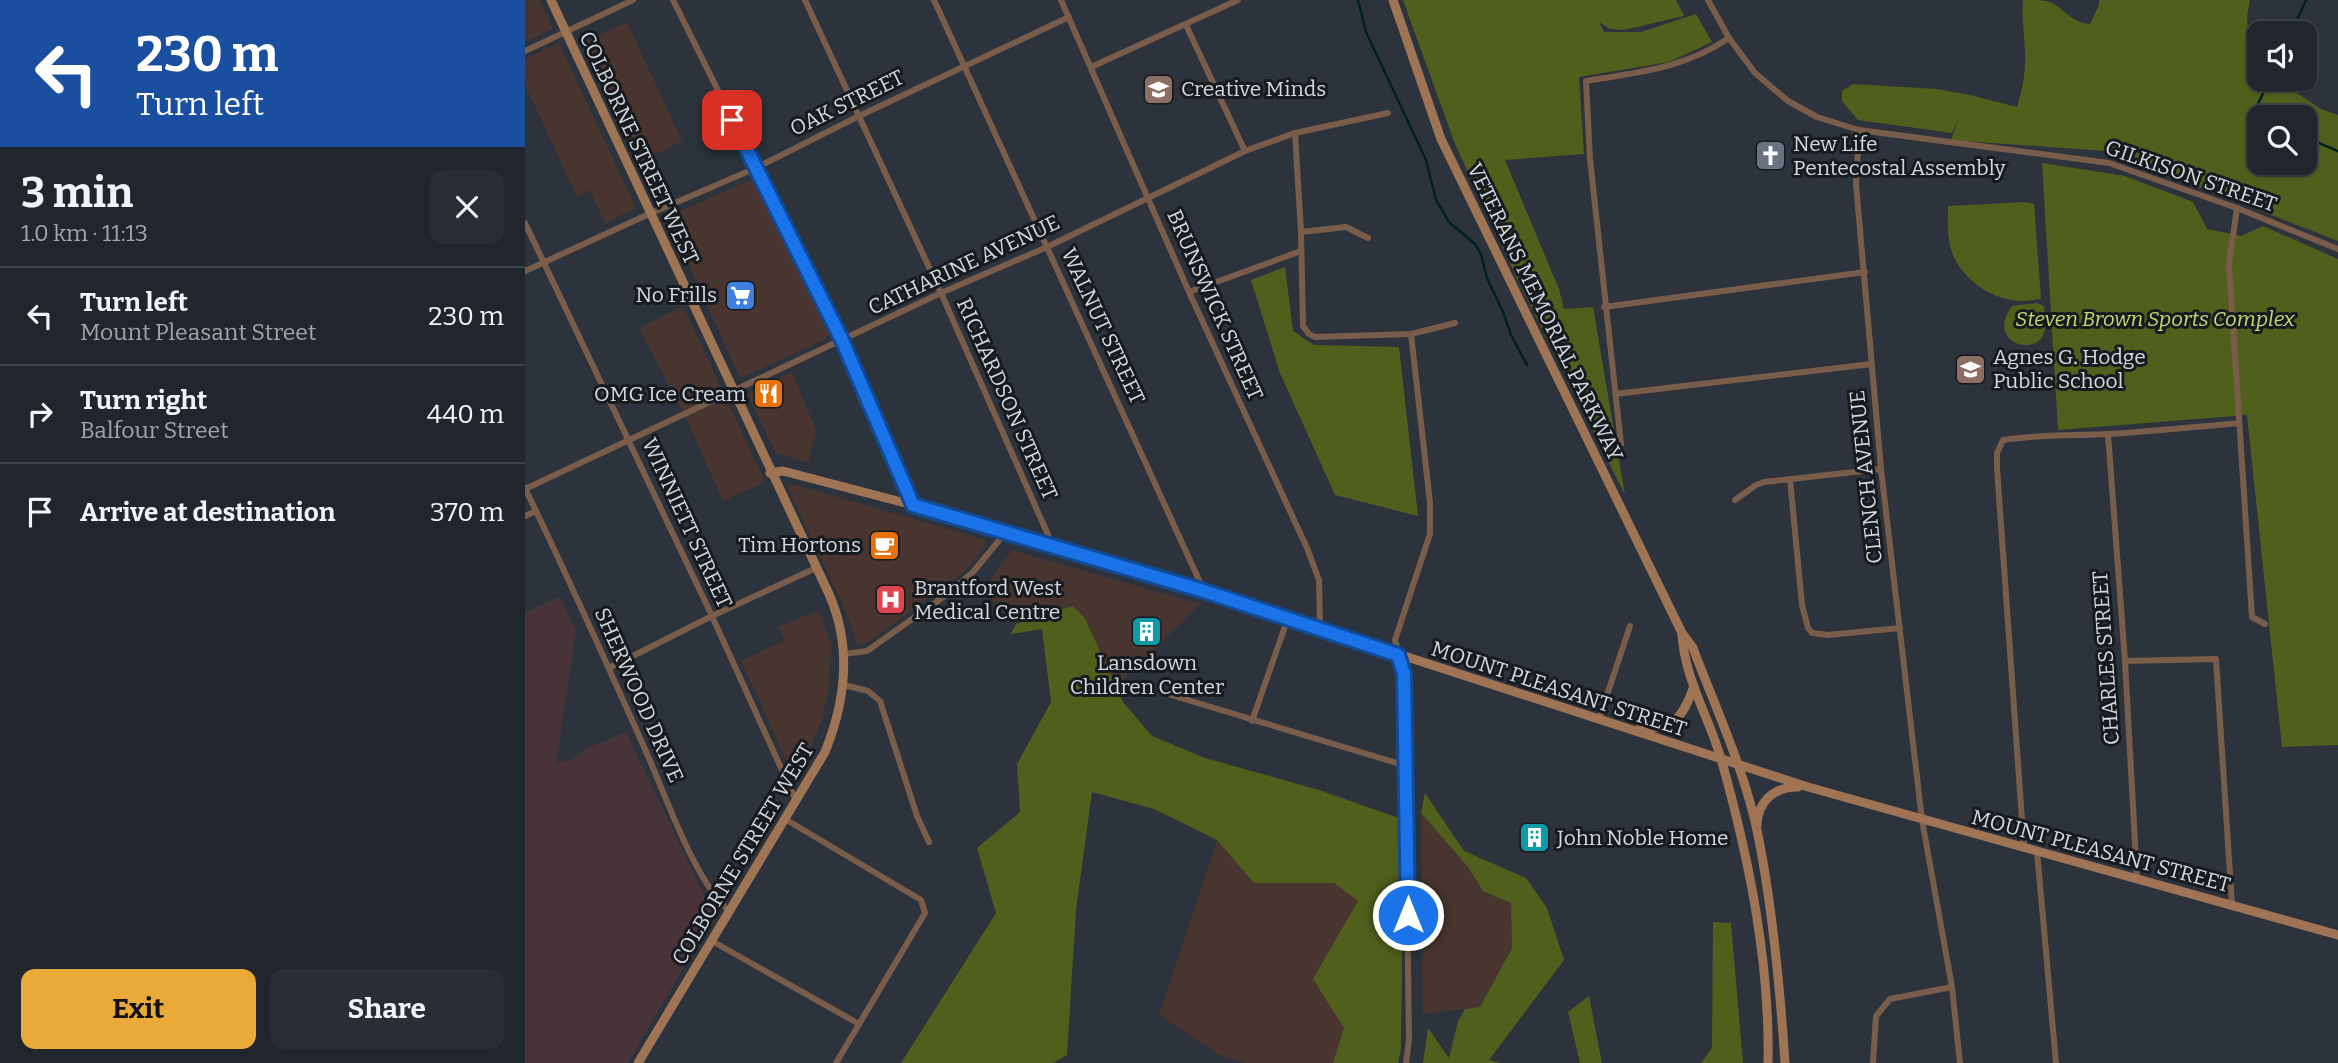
<!DOCTYPE html>
<meta charset="utf-8">
<style>
:root{--surface:#21262d;--page:#292e35;--text:#f1f3f6;--muted:#a2a5aa;--line:#3e4349;--accent:#eaaa38}
body{margin:0;font-family:Bitter,serif;background:var(--page);color:var(--text);height:100vh;display:flex;flex-direction:column;font-size:26px;white-space:nowrap}
*{box-sizing:border-box;margin:0}
p{font-size:23px;color:var(--muted)}
.icon{flex:none;width:38px;height:38px;fill:none;stroke:currentColor;stroke-width:2;stroke-linecap:round;stroke-linejoin:round}
.map{position:relative;flex:1;overflow:hidden}
.drawer{display:flex;flex-direction:column;background:var(--surface);width:525px}
.drawer>*{flex:none}
.top-card{background:#1a4fa0;color:#fff;overflow:hidden}
.buttons{position:absolute;left:1722px;top:21px;display:grid;gap:14px}
.buttons a{display:grid;place-items:center;width:70px;height:70px;border-radius:14px;background:var(--surface);box-shadow:0 2px 5px #0004,0 0 0 2px var(--line);font-size:35px}
.pin{position:absolute;display:grid;place-items:center;width:60px;height:60px;color:#fff;margin:-30px;border-radius:14px;box-shadow:0 4px 10px #0006}
.me{position:absolute;width:77px;margin:-38px;rotate:0deg;stroke-linejoin:round;filter:drop-shadow(0 0 5px #0008)}
.turn{display:flex;align-items:center;gap:24px;height:147px;padding:0 21px;font-size:32px}
.turn .icon{width:91px;height:91px;stroke-width:2.5}
.turn b{display:block;font-size:49px;line-height:60px}
.round{display:grid;place-items:center;flex:none;width:74px;height:74px;border-radius:14px;background:var(--page)}
.summary{display:flex;align-items:center;justify-content:space-between;height:119px;padding:0 21px}
h1{font-size:42px;font-weight:700;line-height:52px}
.button{display:flex;gap:14px;margin-top:auto;padding:14px 21px}
.button a{flex:1;height:80px;border-radius:14px;background:var(--accent);color:#111;font-size:28px;font-weight:700;line-height:80px;text-align:center}
.button a+a{background:var(--page);color:var(--text)}
ul{padding:0;list-style:none}
li{display:flex;align-items:center;gap:21px;height:98px;padding:0 21px;border-top:2px solid var(--line)}
li div{flex:1}
li b{display:block;font-size:26px}
li em{font-style:normal}
main{display:flex;flex:1;min-height:0}
.map>svg:first-child{display:block}
</style>
<main>
<section class="drawer">
<div class="top-card">
<div class="turn"><svg class="icon" aria-label="left" viewBox="0 0 24 24"><path d="M17 20v-9H6M10 6l-5 5 5 5"/></svg><div><b>230 m</b>Turn left</div></div>
</div>
<div class="summary"><div><h1>3 min</h1><p>1.0 km · 11:13</p></div><a class="round"><svg class="icon" aria-label="close" viewBox="0 0 24 24"><path d="M6 6l12 12M18 6L6 18"/></svg></a></div>
<ul>
<li><svg class="icon" aria-label="left" viewBox="0 0 24 24"><path d="M17 20v-9H6M10 6l-5 5 5 5"/></svg><div><b>Turn left</b><p>Mount Pleasant Street</p></div><em>230 m</em></li>
<li><svg class="icon" aria-label="right" viewBox="0 0 24 24"><path d="M7 20v-9h11M14 6l5 5-5 5"/></svg><div><b>Turn right</b><p>Balfour Street</p></div><em>440 m</em></li>
<li><svg class="icon" aria-label="arrive" viewBox="0 0 24 24"><path d="M6 21V4h12l-3 4 3 4H6"/></svg><div><b>Arrive at destination</b></div><em>370 m</em></li>
</ul>
<div class="button"><a>Exit</a><a>Share</a></div>
</section>
<div class="map">
<svg width="1813" height="1063" viewBox="0 0 1813 1063">
<rect width="100%" height="100%" fill="#2c333c"/>
<!-- commercial -->
<g fill="#48352f">
<polygon points="0,0 15,0 28,29 0,42"/>
<polygon points="102,22 157,141 115,162 62,41"/>
<polygon points="34,43 111,208 80,223 65,190 52,197 0,85 0,59"/>
<polygon points="230,178 304,335 301,339 215,378 142,217"/>
<polygon points="158,306 240,482 198,501 163,423 114,328"/>
<polygon points="267,372 291,430 283,463 251,453 223,396 225,392"/>
<polygon points="267,484 461,540 460,546 439,572 341,644 332,645 320,609 262,486"/>
<polygon points="487,550 675,604 591,687 560,618 548,606 491,624 458,590"/>
<polygon points="294,610 306,645 304,687 297,720 285,749 269,777 216,661 260,640 253,627"/>
<polygon points="896,813 943,867 958,890 986,903 987,948 955,1007 898,1014"/>
<polygon points="692,840 729,883 809,883 834,901 789,979 820,1028 808,1063 719,1063 692,1054 634,1015"/>
</g>
<!-- industrial -->
<polygon fill="#483438" points="35,597 51,631 31,763 48,759 59,750 101,732 189,916 103,1063 0,1063 0,612"/>
<!-- green -->
<g fill="#515f1d" fill-rule="evenodd">
<polygon points="878,0 1151,0 1159,16 1099,30 1085,29 1074,22 1079,32 1116,32 1171,14 1187,42 1144,62 1054,77 1059,154 980,160 1034,289 1039,309 1068,307 1100,495 996,287 930,144"/>
<path d="M1498,0C1505,0 1514,0 1521,1C1540,6 1542,22 1565,24L1574,5V0H1725L1722,17L1724,49L1734,61V79H1751L1796,109L1813,115V241L1581,151L1426,140L1434,117L1427,133L1333,120L1317,101V91L1328,84L1412,89L1445,95L1492,107C1496,93 1500,78 1500,62C1501,41 1496,21 1498,0ZM1734,117H1780V163H1734Z"/>
<polygon points="1517,163 1600,176 1668,202 1682,229 1716,236 1738,226 1813,259 1813,745 1757,747 1722,415 1533,430"/>
<path d="M1500,202L1509,204L1516,299C1509,300 1501,301 1494,301C1461,299 1428,272 1424,240C1422,229 1423,217 1423,206Z"/>
<polygon points="760,267 768,331 789,345 874,347 893,516 810,495 755,373 726,280"/>
<path d="M1512,303L1519,306C1519,313 1522,322 1520,329C1515,360 1459,343 1487,306Z"/>
<polygon points="548,606 560,618 598,702 627,736 680,758 794,790 874,818 877,970 876,1049 873,1063 808,1063 819,1028 788,979 833,901 809,883 729,883 692,840 629,809 567,792 551,910 542,1055 528,1063 376,1063 471,913 452,848 495,812 492,764 526,702 517,629 486,634 491,624"/>
<polygon points="900,793 939,851 1001,878 1022,908 1039,960 964,1060 975,1063 898,1063 903,1028 924,1058 933,1021 940,1009 955,1007 987,948 986,903 958,891 943,867 896,813"/>
<polygon points="1188,922 1206,923 1218,1063 1176,1063 1187,1048"/>
<polygon points="1064,996 1077,1063 1055,1063 1043,1012"/>
</g>
<g fill="none" stroke-linecap="round" stroke-linejoin="round">
<!-- stream -->
<g stroke="#002124" stroke-width="2.5">
<polyline points="833,0 841,32 901,160 911,200 924,222 950,244 956,254 962,278 978,312 986,335 1002,365"/>
<polyline points="1766,33 1781,0"/>
<polyline points="1745,79 1733,104 1750,117"/>
<polyline points="1780,137 1813,151"/>
</g>
<!-- minor -->
<g stroke="#795d4a" stroke-width="6">
<polyline points="148,0 317,340 388,505"/>
<polyline points="280,0 416,293 528,546"/>
<polyline points="409,0 679,591"/>
<polyline points="536,0 664,292 782,548 794,580 795,629"/>
<polyline points="1183,0 1204,38 1230,73 1263,101 1292,117 1334,130 1584,163 1712,208 1813,249"/>
<polyline points="661,25 720,151"/>
<polyline points="0,51 108,0"/>
<polyline points="566,67 713,0"/>
<polyline points="1334,130 1331,184 1356,469 1397,820 1427,987 1435,1063"/>
<polyline points="770,133 776,232 778,326 784,334 790,337 886,334 930,323"/>
<polyline points="1712,208 1704,264 1727,617 1740,624"/>
<polyline points="0,223 187,616 271,801"/>
<polyline points="776,232 821,227 843,238"/>
<polyline points="0,271 124,214 231,168 334,116 544,17"/>
<polyline points="664,292 776,251"/>
<polyline points="1079,307 1340,272"/>
<polyline points="1090,394 1347,364"/>
<polyline points="1583,434 1600,661 1612,879"/>
<path d="M1096,444L1065,159L1061,81C1114,72 1158,69 1204,38"/>
<polyline points="1265,479 1277,605 1283,628 1287,633 1303,635 1375,628"/>
<path d="M0,488C43,577 83,666 123,756C142,799 170,881 204,911"/>
<polyline points="0,489 416,293 522,247 720,151 770,133 863,113"/>
<polyline points="1210,500 1231,485 1239,482 1356,469"/>
<polyline points="0,516 11,511"/>
<polyline points="319,654 342,651 421,595 448,572 481,532"/>
<polyline points="1600,661 1691,659 1707,905"/>
<polyline points="84,668 187,616 291,568"/>
<polyline points="319,685 343,691 355,701 392,816 404,842"/>
<polyline points="646,695 882,766"/>
<polyline points="1074,719 1105,626"/>
<polyline points="727,721 763,618"/>
<polyline points="260,819 396,900 400,913 311,1063"/>
<path d="M1499,848L1472,468V453L1478,440C1514,434 1549,436 1585,434C1628,431 1671,427 1714,423"/>
<polyline points="1512,851 1531,1063"/>
<polyline points="187,941 334,1024"/>
<polyline points="881,1063 884,1040 879,674 870,640 905,534 905,503 886,334"/>
<polyline points="1348,1063 1351,1016 1365,999 1427,987"/>
</g>
<!-- secondary -->
<g stroke="#9f7455" stroke-width="9">
<path d="M26,0L304,594C327,646 321,700 300,752L113,1063"/>
<path d="M868,0L916,139L1157,633L1168,648C1191,709 1220,771 1233,835C1248,910 1255,987 1260,1063"/>
<polyline points="245,473 258,471 388,505 679,591 1283,787 1813,935"/>
<path d="M1157,635C1160,680 1185,719 1197,762C1224,859 1245,962 1243,1063"/>
<path d="M1114,729C1150,729 1158,717 1169,686"/>
<path d="M1232,825C1233,801 1249,787 1273,787"/>
</g>
</g>
<g fill="none" stroke-linecap="round" stroke-linejoin="round">
<defs>
<polyline id="route" points="207,120 317,340 388,505 679,591 873,655 879,674 883,915"/>
</defs>
<!-- route casing -->
<use href="#route" stroke="#114b97" stroke-width="18"/>
<!-- route -->
<use href="#route" stroke="#1a73e8" stroke-width="12"/>
</g>
<!-- icons -->
<defs>
<symbol id="school-square" viewBox="-11 -11 22 22"><rect x="-9" y="-9" width="18" height="18" rx="4" fill="#8d6e63" stroke="#171b1f"/><path d="M0-5L7-2L0 1L-7-2ZM-4 1L0 2.5L4 1V4Q0 6-4 4Z" fill="#fff"/></symbol>
<symbol id="church-square" viewBox="-11 -11 22 22"><rect x="-9" y="-9" width="18" height="18" rx="4" fill="#6b7280" stroke="#171b1f"/><path d="M-1.2-6h2.4v3.5h3.3v2.4h-3.3V6h-2.4V-.1h-3.3v-2.4h3.3Z" fill="#fff"/></symbol>
<symbol id="supermarket-square" viewBox="-11 -11 22 22"><rect x="-9" y="-9" width="18" height="18" rx="4" fill="#3f7fe0" stroke="#171b1f"/><path d="M-6-5.5h2.5l.6 2H6L4.5 2H-2.5L-4.4-4H-6ZM-1.5 3.2a1.3 1.3 0 1 0 .1 0ZM3 3.2a1.3 1.3 0 1 0 .1 0Z" fill="#fff"/></symbol>
<symbol id="restaurant-square" viewBox="-11 -11 22 22"><rect x="-9" y="-9" width="18" height="18" rx="4" fill="#e8710a" stroke="#171b1f"/><path d="M-5-6h1v4h1v-4h1v4h1v-4h1v5L-1.5 .5V6h-2V.5L-5-1ZM5-6V6H3V1.5H1.5Q1.5-4 5-6Z" fill="#fff"/></symbol>
<symbol id="cafe-square" viewBox="-11 -11 22 22"><rect x="-9" y="-9" width="18" height="18" rx="4" fill="#e8710a" stroke="#171b1f"/><path d="M-5.5-4.5H6V0H3Q3 3.5 0 3.5H-2.5Q-5.5 3.5-5.5 0ZM3-3.2v2h1.7v-2ZM-6 4.5H4V6H-6Z" fill="#fff"/></symbol>
<symbol id="hospital-square" viewBox="-11 -11 22 22"><rect x="-9" y="-9" width="18" height="18" rx="4" fill="#e0444e" stroke="#171b1f"/><path d="M-5-5h3v3.5h4V-5h3V5h-3V1.5h-4V5h-3Z" fill="#fff"/></symbol>
<symbol id="building-square" viewBox="-11 -11 22 22"><rect x="-9" y="-9" width="18" height="18" rx="4" fill="#0f9aa8" stroke="#171b1f"/><path d="M-4-6H4V6H1V3H-1V6H-4ZM-2.5-4.3h1.7v1.8h-1.7ZM.8-4.3h1.7v1.8H.8ZM-2.5-1h1.7V.8h-1.7ZM.8-1h1.7V.8H.8Z" fill="#fff"/></symbol>
</defs>
<g fill-rule="evenodd">
<use href="#school-square" x="616" y="72" width="35" height="35"/>
<use href="#church-square" x="1228" y="138" width="35" height="35"/>
<use href="#supermarket-square" x="198" y="278" width="35" height="35"/>
<use href="#school-square" x="1428" y="352" width="35" height="35"/>
<use href="#restaurant-square" x="226" y="376" width="35" height="35"/>
<use href="#cafe-square" x="342" y="528" width="35" height="35"/>
<use href="#hospital-square" x="348" y="582" width="35" height="35"/>
<use href="#building-square" x="604" y="614" width="35" height="35"/>
<use href="#building-square" x="992" y="820" width="35" height="35"/>
</g>
<g text-anchor="middle" dominant-baseline="central" stroke-width="6" stroke-linejoin="round" paint-order="stroke">
<!-- poi labels -->
<g font-size="21" fill="#d5d9de" stroke="#171b1f" text-anchor="start">
<text x="656" y="89">Creative Minds</text>
<text x="1268" y="144">New Life<tspan x="1268" dy="24">Pentecostal Assembly</tspan></text>
<text x="192" y="295" text-anchor="end">No Frills</text>
<text x="1468" y="357">Agnes G. Hodge<tspan x="1468" dy="24">Public School</tspan></text>
<text x="221" y="394" text-anchor="end">OMG Ice Cream</text>
<text x="336" y="545" text-anchor="end">Tim Hortons</text>
<text x="389" y="588">Brantford West<tspan x="389" dy="24">Medical Centre</tspan></text>
<text x="622" y="663" text-anchor="middle">Lansdown<tspan x="622" dy="24">Children Center</tspan></text>
<text x="1032" y="838">John Noble Home</text>
</g>
<!-- street labels -->
<g font-size="21" fill="#d5d9de" stroke="#171b1f">
<text transform="translate(322 103) rotate(-26)">OAK STREET</text>
<text transform="translate(114 148) rotate(65)">COLBORNE STREET WEST</text>
<text transform="translate(1666 176) rotate(19)">GILKISON STREET</text>
<text transform="translate(439 265) rotate(-25)">CATHARINE AVENUE</text>
<text transform="translate(690 305) rotate(66)">BRUNSWICK STREET</text>
<text transform="translate(1020 312) rotate(64)">VETERANS MEMORIAL PARKWAY</text>
<text transform="translate(578 326) rotate(65)">WALNUT STREET</text>
<text transform="translate(482 399) rotate(66)">RICHARDSON STREET</text>
<text transform="translate(1341 477) rotate(-96)">CLENCH AVENUE</text>
<text transform="translate(162 523) rotate(65)">WINNIETT STREET</text>
<text transform="translate(1581 658) rotate(-94)">CHARLES STREET</text>
<text transform="translate(1034 689) rotate(18)">MOUNT PLEASANT STREET</text>
<text transform="translate(114 695) rotate(66)">SHERWOOD DRIVE</text>
<text transform="translate(1576 851) rotate(15)">MOUNT PLEASANT STREET</text>
<text transform="translate(218 854) rotate(-59)">COLBORNE STREET WEST</text>
</g>
<!-- park labels -->
<g font-size="21" font-style="italic" fill="#c1da72" stroke="#171b1f">
<text x="1630" y="319">Steven Brown Sports Complex</text>
</g>
</g>
</svg>
<div class="buttons">
<a><svg class="icon" aria-label="sound" viewBox="0 0 24 24"><path d="M4 9h4l5-4v14l-5-4H4zM17 9q2 3 0 6"/></svg></a>
<a><svg class="icon" aria-label="search" viewBox="0 0 24 24"><circle cx="10" cy="10" r="6"/><path d="M15 15l6 6"/></svg></a>
</div>
<div class="pin" style="left:207px;top:120px;background:#d93025"><svg class="icon" aria-label="arrive" viewBox="0 0 24 24"><path d="M6 21V4h12l-3 4 3 4H6"/></svg></div>
<svg class="me" style="left:883px;top:915px" viewBox="-20 -20 40 40"><circle r="17" fill="#1a73e8" stroke="#fff" stroke-width="3"/><path d="M0-11L8 9 0 5-8 9z" fill="#fff"/></svg>
</div>
</main>
